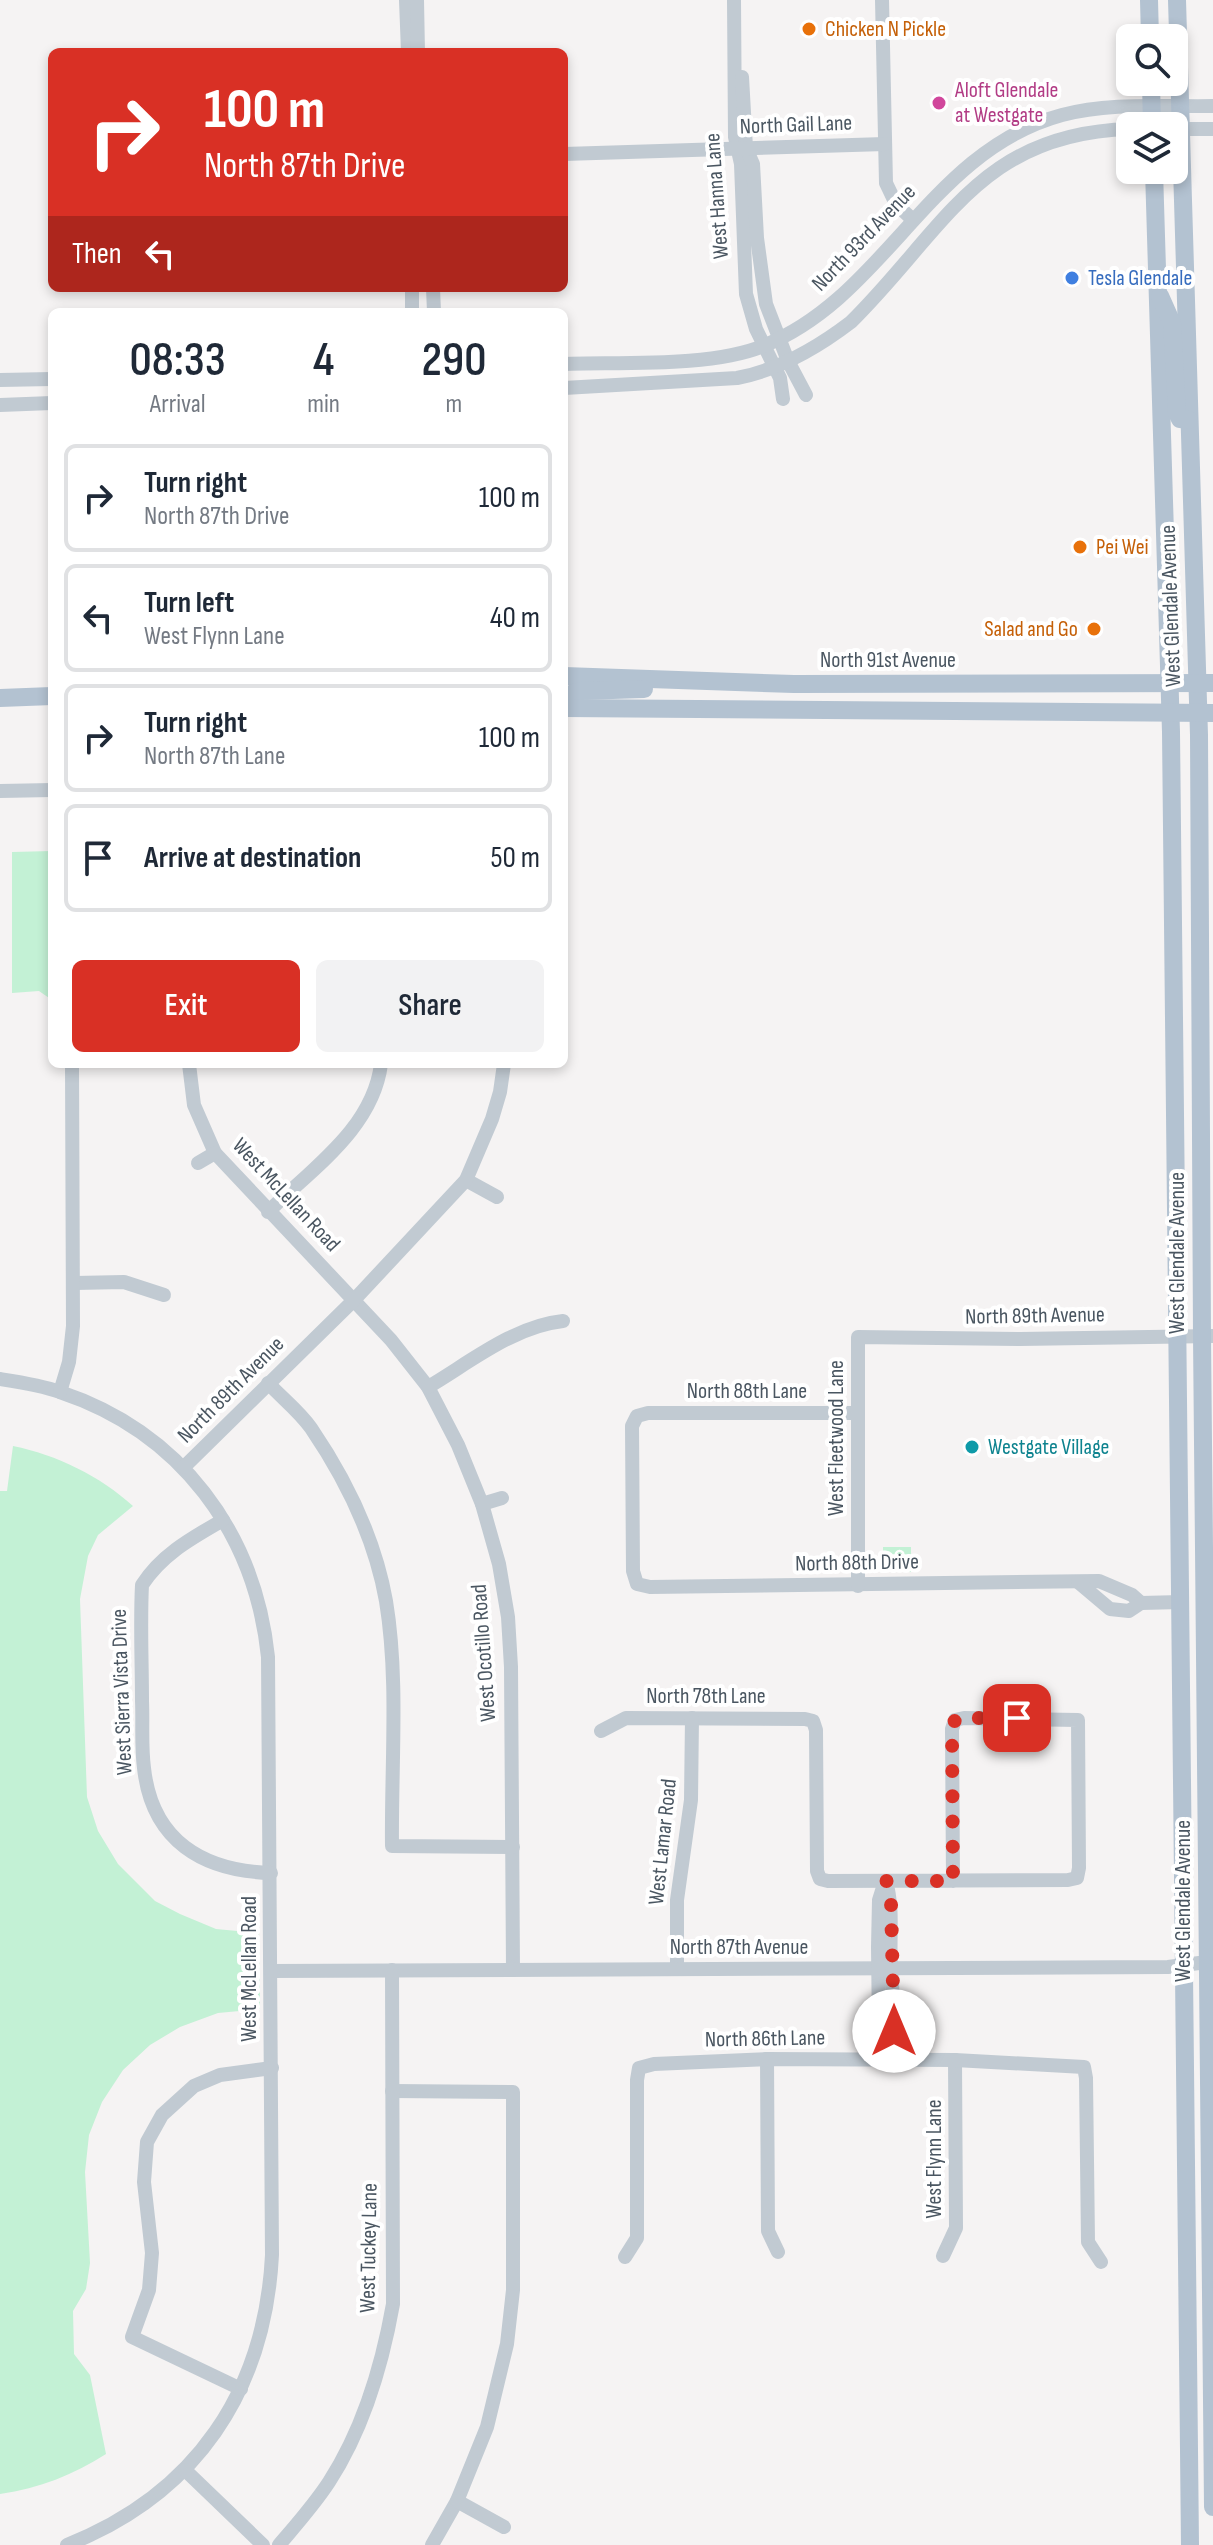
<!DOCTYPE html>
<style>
:root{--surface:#fff;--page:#f2f2f3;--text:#1f2937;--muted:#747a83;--line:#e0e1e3;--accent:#d93025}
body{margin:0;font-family:"Sofia Sans Condensed",sans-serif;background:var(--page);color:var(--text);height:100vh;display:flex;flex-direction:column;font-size:30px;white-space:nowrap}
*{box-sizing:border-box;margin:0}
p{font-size:26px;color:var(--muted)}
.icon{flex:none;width:44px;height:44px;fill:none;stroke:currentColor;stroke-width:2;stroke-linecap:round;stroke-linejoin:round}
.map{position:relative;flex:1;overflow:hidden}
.drawer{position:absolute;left:48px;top:308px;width:520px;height:760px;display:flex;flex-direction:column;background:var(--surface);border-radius:12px;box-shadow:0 4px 12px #0003}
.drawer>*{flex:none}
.guide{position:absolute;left:48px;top:48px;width:520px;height:244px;border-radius:12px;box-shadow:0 4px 12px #0003;background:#d93025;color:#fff;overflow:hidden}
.fabs{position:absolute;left:1116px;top:24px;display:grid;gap:16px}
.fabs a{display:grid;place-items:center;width:72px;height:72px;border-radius:12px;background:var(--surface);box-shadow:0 4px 12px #0003;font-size:40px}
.pin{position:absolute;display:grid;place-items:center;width:68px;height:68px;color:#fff;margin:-34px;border-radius:16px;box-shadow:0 4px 12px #0006}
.me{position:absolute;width:88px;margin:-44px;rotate:0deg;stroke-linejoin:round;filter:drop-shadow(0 0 6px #0008)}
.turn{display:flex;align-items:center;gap:28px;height:168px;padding:0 24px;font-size:36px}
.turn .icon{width:104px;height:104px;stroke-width:2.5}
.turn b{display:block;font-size:56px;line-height:68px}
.then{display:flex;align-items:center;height:76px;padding:0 24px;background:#0003;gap:16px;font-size:30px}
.eta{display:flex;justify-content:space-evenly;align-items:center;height:136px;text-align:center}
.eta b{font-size:48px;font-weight:600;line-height:56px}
.primary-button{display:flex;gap:16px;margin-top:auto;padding:16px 24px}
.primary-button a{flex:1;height:92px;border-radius:12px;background:var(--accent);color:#fff;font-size:32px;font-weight:600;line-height:92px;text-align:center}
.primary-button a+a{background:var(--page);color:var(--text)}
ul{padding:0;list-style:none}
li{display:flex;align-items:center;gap:24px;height:108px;margin:0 16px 12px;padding:0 8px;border:4px solid var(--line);border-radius:12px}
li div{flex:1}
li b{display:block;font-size:30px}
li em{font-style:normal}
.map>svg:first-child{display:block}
</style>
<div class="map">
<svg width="1213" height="2545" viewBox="0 0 1213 2545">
<rect width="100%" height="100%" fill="#f5f3f3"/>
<!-- green -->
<g fill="#c3f1d5">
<polygon points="52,851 52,1000 39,991 12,993 12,852"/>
<path d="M13,1446C57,1455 100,1476 133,1506L98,1535L88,1556L80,1599L87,1797L98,1831L118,1864L155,1901L180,1914L216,1929L259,1933L260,2009L218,2013L180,2027L150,2045L123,2070L102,2102L89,2135L85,2172L90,2263L86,2289L73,2311L74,2354L90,2375L106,2454C73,2475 40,2488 0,2494V1491H7Z"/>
<rect x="883" y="1547" width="28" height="25"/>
</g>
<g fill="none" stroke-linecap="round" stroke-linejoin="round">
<!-- minor -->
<g stroke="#c1cad2" stroke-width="14">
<polyline points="406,0 408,52"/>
<polyline points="417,0 418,52"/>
<polyline points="734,0 735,137 741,164 746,294 756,329 780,378 783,399"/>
<polyline points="882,0 886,183 896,204 913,220"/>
<polyline points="742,77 746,148 753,164 757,238 766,304 788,361 806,395"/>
<polyline points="1174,129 1213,129"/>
<polyline points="564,154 885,144"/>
<polyline points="412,288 412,312"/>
<polyline points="433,288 434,312"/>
<path d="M564,364C620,362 713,367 763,346C886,297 929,151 1062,115C1110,102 1163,107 1213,106"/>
<polyline points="0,380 52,379"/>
<path d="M564,388L737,378C779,370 817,348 851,322C945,229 980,133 1130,129"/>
<polyline points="0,405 52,403"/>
<polyline points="0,791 52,790"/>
<polyline points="189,1064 194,1105 215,1153 391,1340 428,1387 458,1445 482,1504 499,1564 508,1617 511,1667 513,1970"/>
<polyline points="198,1163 215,1153"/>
<polyline points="466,1180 497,1197"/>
<path d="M268,1212C310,1170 373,1129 381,1064"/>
<polyline points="75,1283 124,1282 164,1295"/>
<path d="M0,1379C20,1382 41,1385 60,1392C180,1432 255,1532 268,1657L272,2255C265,2391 196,2494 67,2545"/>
<path d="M268,1383C282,1398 299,1411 311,1428C345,1478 375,1539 386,1601C399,1680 391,1765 392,1846L513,1847"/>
<path d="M428,1387C469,1363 514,1326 563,1321"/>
<polyline points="60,1392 69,1362 73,1326 72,1064"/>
<polyline points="858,1413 648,1413 637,1416 632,1426 633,1571 637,1584 650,1587 1099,1581 1132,1595 1141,1603"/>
<polyline points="184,1467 354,1300 466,1180 492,1119 500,1092 504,1064"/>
<polyline points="482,1504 502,1498"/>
<path d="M223,1520C192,1538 162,1554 142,1585C140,1623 142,1662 142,1701C143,1723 141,1746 144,1768C152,1841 203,1871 271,1873"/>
<polyline points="1078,1582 1110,1609 1129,1611 1141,1603 1181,1602"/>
<polyline points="858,1586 858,1337 1020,1339 1213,1336"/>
<polyline points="601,1731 626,1718 805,1719 813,1721 816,1730 817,1871 820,1879 828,1881 1068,1880 1077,1878 1079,1868 1078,1720 964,1718 955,1720 952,1729 953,1881"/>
<path d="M886,1881C894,1910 889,1938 891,1968C893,2006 897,2022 886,2060"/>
<polyline points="677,1969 677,1900 691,1800 692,1718"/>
<polyline points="271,1971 1168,1967 1207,1962"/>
<polyline points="767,2059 768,2231 778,2252"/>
<polyline points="885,2059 879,2032 878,1947 879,1900 885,1881"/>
<polyline points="392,2091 513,2092 513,2290 507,2344 487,2427 457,2501 432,2545"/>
<polyline points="943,2256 956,2228 955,2060"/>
<polyline points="625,2257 637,2238 637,2080 639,2068 654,2064 767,2059 955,2060 1084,2067 1086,2078 1088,2242 1101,2262"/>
<polyline points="241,2389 132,2337 149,2290 152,2253 144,2182 147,2142 162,2115 194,2086 220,2075 272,2068"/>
<polyline points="185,2470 263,2545"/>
<polyline points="457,2501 504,2527"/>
<path d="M279,2545C296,2525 314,2505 329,2482C364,2428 382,2366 393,2304L392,1970"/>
</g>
<!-- major -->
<g stroke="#b3c2d1" stroke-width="18">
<polyline points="1149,0 1150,38"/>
<polyline points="1177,0 1199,735 1202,1336 1213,2507"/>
<polyline points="1151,82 1152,126"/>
<polyline points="1154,170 1171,732 1190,2545"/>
<polyline points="1160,296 1172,323 1177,413 1180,419 1189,420"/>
<polyline points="564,676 794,684 1213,683"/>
<polyline points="0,698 52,696"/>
<polyline points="564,700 573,693 581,691 644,689"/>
<polyline points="564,708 1213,713"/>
</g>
</g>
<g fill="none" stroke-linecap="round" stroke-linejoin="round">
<!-- route -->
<polyline stroke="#d93025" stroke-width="14" stroke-dasharray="0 25.2" points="894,2031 891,1901 886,1881 953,1881 952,1729 955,1720 964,1718 1017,1718"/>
</g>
<!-- markers -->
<g fill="#e8710a" stroke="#fff" stroke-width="3">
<circle cx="809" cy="29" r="8"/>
<circle cx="1080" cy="547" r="8"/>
<circle cx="1094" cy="629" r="8"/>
</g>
<circle fill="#d1479c" stroke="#fff" stroke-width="3" cx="939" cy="103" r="8"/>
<circle fill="#3f7fe0" stroke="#fff" stroke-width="3" cx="1072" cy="278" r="8"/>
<circle fill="#0f9aa8" stroke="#fff" stroke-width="3" cx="972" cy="1447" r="8"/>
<g text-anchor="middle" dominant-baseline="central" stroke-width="8" stroke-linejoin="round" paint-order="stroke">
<!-- food labels -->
<g font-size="22" fill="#c56008" stroke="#fff" text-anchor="start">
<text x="825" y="29">Chicken N Pickle</text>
<text x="1096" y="547">Pei Wei</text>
<text x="1078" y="629" text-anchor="end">Salad and Go</text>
</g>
<!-- hotel labels -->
<g font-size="22" fill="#b23c85" stroke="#fff" text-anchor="start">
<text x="955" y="90">Aloft Glendale<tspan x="955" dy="25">at Westgate</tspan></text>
</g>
<!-- street labels -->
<g font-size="22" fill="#4a5661" stroke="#fff">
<text transform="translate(796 125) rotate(-2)">North Gail Lane</text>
<text transform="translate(717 196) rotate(-94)">West Hanna Lane</text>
<text transform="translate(864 238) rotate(-46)">North 93rd Avenue</text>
<text transform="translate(1171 606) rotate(-92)">West Glendale Avenue</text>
<text x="888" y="660">North 91st Avenue</text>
<text transform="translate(286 1195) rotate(47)">West McLellan Road</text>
<text transform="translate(1177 1253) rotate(-90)">West Glendale Avenue</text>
<text transform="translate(1035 1316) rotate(-1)">North 89th Avenue</text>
<text transform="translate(231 1390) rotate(-45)">North 89th Avenue</text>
<text x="747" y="1391">North 88th Lane</text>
<text transform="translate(836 1438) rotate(-90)">West Fleetwood Lane</text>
<text transform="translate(857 1563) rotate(-1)">North 88th Drive</text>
<text transform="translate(484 1653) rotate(-94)">West Ocotillo Road</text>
<text transform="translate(122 1692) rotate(-92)">West Sierra Vista Drive</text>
<text x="706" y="1696">North 78th Lane</text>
<text transform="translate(663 1842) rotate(-84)">West Lamar Road</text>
<text transform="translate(1183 1901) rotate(-90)">West Glendale Avenue</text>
<text x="739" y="1947">North 87th Avenue</text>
<text transform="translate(249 1969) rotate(-90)">West McLellan Road</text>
<text transform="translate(765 2039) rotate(-1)">North 86th Lane</text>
<text transform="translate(934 2159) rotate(-90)">West Flynn Lane</text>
<text transform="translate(369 2248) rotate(-89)">West Tuckey Lane</text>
</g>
<!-- shop labels -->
<g font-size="22" fill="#366cbe" stroke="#fff" text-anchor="start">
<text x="1088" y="278">Tesla Glendale</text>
</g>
<!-- culture labels -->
<g font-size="22" fill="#0d838f" stroke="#fff" text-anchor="start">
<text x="988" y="1447">Westgate Village</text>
</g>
</g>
</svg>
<div class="fabs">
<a><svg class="icon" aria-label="search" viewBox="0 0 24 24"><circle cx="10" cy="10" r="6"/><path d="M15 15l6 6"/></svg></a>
<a><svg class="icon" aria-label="layers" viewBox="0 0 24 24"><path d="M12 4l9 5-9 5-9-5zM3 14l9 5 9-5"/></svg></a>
</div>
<div class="pin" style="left:1017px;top:1718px;background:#d93025"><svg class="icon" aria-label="arrive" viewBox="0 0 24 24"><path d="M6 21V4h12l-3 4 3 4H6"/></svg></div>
<svg class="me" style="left:894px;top:2031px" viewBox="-20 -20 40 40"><circle r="19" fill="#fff"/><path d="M0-13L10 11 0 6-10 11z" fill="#d93025"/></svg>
<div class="guide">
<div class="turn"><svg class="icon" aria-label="right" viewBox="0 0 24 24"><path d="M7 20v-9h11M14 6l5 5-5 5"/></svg><div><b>100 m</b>North 87th Drive</div></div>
<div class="then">Then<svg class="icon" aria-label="left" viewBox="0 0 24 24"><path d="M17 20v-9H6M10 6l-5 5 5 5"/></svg></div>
</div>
<section class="drawer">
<div class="eta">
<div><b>08:33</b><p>Arrival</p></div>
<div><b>4</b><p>min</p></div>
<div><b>290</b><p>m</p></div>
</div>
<ul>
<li><svg class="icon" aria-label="right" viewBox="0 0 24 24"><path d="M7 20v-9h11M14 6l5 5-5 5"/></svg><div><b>Turn right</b><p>North 87th Drive</p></div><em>100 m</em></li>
<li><svg class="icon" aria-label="left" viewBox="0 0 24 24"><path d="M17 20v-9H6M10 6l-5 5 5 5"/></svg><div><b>Turn left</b><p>West Flynn Lane</p></div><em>40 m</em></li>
<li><svg class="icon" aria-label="right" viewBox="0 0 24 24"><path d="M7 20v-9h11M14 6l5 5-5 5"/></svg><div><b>Turn right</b><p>North 87th Lane</p></div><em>100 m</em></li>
<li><svg class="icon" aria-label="arrive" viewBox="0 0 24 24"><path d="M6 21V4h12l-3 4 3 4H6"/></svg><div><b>Arrive at destination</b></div><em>50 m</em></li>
</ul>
<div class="primary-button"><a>Exit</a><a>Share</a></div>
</section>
</div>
